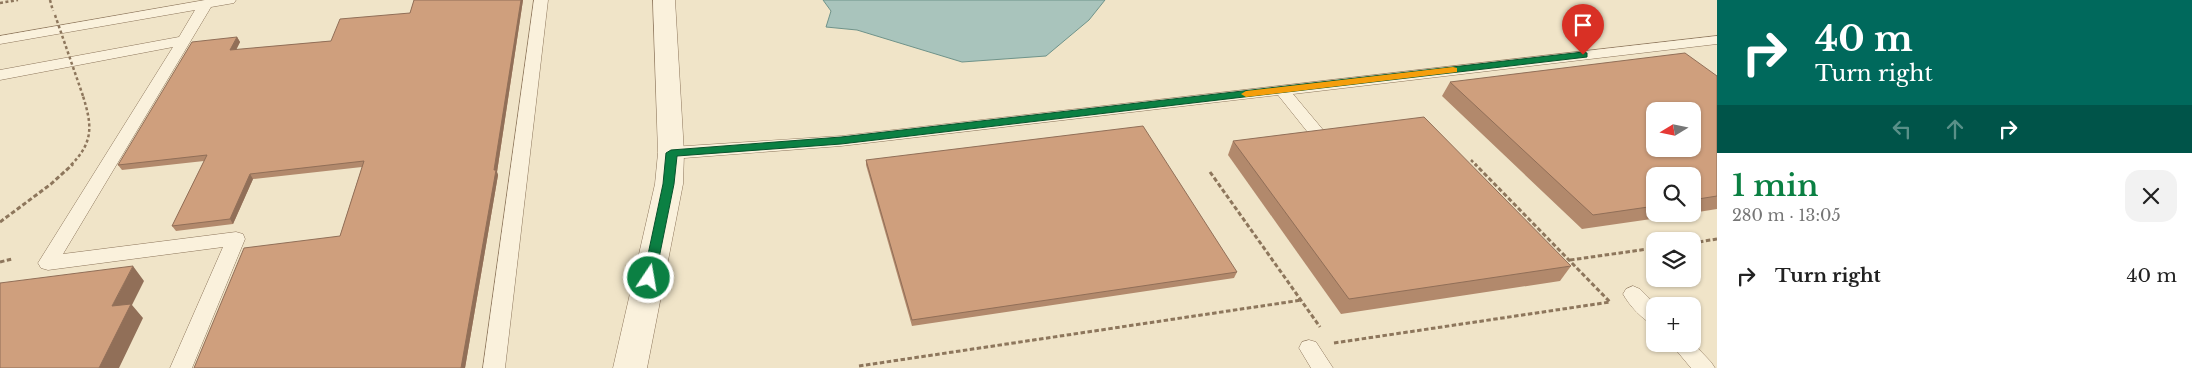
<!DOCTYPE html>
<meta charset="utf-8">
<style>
:root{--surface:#fff;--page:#f2f2f2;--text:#222;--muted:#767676;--accent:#0b8043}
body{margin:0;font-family:"Libre Baskerville",serif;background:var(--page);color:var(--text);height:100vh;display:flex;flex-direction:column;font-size:19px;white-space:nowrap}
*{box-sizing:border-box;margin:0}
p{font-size:16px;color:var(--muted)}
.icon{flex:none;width:28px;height:28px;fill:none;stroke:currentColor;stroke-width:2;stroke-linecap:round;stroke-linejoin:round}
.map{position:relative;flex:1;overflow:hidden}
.drawer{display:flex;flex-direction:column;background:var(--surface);width:475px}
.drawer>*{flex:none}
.hud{background:#00695c;color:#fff;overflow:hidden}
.needle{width:32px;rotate:260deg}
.buttons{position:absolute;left:1646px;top:102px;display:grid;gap:10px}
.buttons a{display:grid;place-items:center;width:55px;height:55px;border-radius:10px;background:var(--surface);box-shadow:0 1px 4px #0004;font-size:25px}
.pin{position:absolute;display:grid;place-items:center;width:42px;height:42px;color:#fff;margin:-51px -21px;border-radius:50% 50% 50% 0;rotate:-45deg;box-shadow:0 0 5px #0007}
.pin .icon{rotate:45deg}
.me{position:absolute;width:55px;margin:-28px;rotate:12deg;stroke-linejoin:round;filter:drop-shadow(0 0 4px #0008)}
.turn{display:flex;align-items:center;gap:18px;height:105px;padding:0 15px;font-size:22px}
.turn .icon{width:65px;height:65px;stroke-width:2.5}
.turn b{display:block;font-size:35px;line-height:42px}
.lanes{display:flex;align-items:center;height:48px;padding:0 15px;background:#0003;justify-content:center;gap:25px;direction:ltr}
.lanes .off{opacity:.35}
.round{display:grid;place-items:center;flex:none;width:52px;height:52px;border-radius:15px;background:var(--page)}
.summary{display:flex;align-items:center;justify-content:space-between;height:85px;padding:0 15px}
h1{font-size:30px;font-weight:600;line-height:38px;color:var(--accent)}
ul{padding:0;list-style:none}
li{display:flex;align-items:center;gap:15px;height:75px;padding:0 15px}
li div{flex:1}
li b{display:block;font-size:19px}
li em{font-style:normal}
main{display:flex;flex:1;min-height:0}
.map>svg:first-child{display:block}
</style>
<main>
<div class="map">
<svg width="1717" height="368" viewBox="0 0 1717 368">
<rect width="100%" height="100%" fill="#f0e4c8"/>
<!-- water -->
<polygon fill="#a9c4bc" stroke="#6f938a" points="823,0 1105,0 1089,20 1046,56 962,62 857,30 826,27 831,11"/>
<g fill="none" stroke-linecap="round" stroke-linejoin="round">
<defs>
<g id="service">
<polygon points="205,0 236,0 234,3 211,7 63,254 236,232 243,234 245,239 192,368 170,368 223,247 48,270 41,268 38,263 173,47 0,80 0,70 179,37 195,10 0,44 0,36"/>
<polygon points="534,0 548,0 505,368 483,368"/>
<polygon points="1717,36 1717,44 1293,94 1324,131 1322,135 1316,136 1310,135 1278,95 841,146 671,159 665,157 663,153 665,149 671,147 841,136"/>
<path d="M1633,286L1640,289L1657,306H1655V325C1643,321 1629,305 1623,294L1626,289Z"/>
<polygon points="1309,340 1316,342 1333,368 1311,368 1299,348 1302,342"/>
<polygon points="1692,342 1711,362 1715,368 1691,368 1671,344"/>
</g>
<polygon id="tertiary" points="653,0 675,0 684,153 683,184 647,368 613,368 655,184 658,153"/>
</defs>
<!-- service casing -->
<use href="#service" stroke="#8d765c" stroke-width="1"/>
<!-- tertiary casing -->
<use href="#tertiary" stroke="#8d765c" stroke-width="1"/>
<!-- path-far1 -->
<g stroke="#8d765c" stroke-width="2.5" stroke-dasharray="3 2.5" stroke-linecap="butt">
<polyline points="50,0 53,11"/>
<polyline points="0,3 18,0"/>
<polyline points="1471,160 1476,165"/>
<path d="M71,165C94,142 92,125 83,96"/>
</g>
<!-- path -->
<g stroke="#8d765c" stroke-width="3" stroke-dasharray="4.5 2.5" stroke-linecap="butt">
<polyline points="1210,172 1320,327"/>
<polyline points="0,222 51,184 73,164"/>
<polyline points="1692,243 1717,239"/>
<polyline points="1570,260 1655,248"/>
<polyline points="0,262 12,259"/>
<polyline points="1334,343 1610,302 1475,164"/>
<polyline points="859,366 1302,300"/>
</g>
<!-- service -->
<use href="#service" fill="#faf1dc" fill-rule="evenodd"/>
<!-- tertiary -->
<use href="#tertiary" fill="#faf1dc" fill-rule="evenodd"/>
<!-- path-bridge -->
<polyline stroke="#8d765c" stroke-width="2.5" stroke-dasharray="3 2.5" stroke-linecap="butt" points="55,15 83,96"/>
</g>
<!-- wall -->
<g fill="#b2896c">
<polygon points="414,0 523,0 497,172 498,175 465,368 194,368 340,236 362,167 253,179 233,224 176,231 172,226 204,161 122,170 118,165 237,37 240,42 236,50 331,41 410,13"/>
<polygon points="1717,76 1717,209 1692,213 1692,176 1655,176 1655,214 1686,214 1582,229 1442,96 1450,82"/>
<polygon points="1233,141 1571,266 1560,281 1341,314 1228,155"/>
<polygon points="866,160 1237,272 1234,278 912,326 866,165"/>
</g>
<!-- shaded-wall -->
<g fill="#916f58">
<polygon points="521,0 523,0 497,172 498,175 465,368 461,368"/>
<polygon points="237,37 240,42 233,56 230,50"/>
<polygon points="250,174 253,179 233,224 230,219"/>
<polygon points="133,266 144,281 132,305 143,318 119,368 99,368 112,306"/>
</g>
<!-- building -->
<g fill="#cf9f7d" stroke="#916f58" fill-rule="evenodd">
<polygon points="414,0 521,0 494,170 496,170 461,368 194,368 244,248 340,236 364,161 250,174 230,219 172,226 207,155 118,165 192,42 237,37 230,50 331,41 340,19 410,13"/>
<path d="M1685,53L1717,76V196L1692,200V176H1655V206L1593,215L1450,82ZM1655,111H1692V149H1655Z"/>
<polygon points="1424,117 1571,266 1349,299 1233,141"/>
<polygon points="1143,126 1237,272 912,320 866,160"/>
<polygon points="133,266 112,306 131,304 99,368 0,368 0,283"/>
</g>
<!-- route -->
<polygon fill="#0b8043" stroke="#07532c" points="1583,52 1587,53 1587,57 841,144 677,156 674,184 655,278 654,281 645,281 643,278 663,184 666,153 671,150 841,137"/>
<!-- slow -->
<polygon fill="#f59e0b" points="1453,67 1457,68 1457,72 1246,97 1241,94 1246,91"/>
</svg>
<div class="buttons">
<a><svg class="needle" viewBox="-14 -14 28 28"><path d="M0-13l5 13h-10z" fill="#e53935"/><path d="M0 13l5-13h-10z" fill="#767676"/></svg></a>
<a><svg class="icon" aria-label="search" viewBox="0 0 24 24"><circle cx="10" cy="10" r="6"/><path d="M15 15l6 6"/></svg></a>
<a><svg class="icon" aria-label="layers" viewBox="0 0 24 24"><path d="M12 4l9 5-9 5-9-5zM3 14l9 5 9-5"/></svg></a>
<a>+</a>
</div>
<div class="pin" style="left:1583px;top:55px;background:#d93025"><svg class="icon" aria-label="arrive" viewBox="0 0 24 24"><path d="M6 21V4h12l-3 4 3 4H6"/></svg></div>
<svg class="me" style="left:649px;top:278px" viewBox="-20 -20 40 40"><circle r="17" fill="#0b8043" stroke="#fff" stroke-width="3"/><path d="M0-11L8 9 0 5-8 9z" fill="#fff"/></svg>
</div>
<section class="drawer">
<div class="hud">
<div class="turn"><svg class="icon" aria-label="right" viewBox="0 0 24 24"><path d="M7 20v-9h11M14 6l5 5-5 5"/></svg><div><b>40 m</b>Turn right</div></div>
<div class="lanes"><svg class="icon off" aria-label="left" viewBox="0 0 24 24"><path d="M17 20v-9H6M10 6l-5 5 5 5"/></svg><svg class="icon off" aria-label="ahead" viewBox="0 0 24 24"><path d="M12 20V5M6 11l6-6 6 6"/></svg><svg class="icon" aria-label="right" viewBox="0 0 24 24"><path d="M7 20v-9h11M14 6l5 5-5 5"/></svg></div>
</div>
<div class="summary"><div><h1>1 min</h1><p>280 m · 13:05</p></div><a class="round"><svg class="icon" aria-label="close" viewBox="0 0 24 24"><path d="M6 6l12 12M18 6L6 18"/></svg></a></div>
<ul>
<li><svg class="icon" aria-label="right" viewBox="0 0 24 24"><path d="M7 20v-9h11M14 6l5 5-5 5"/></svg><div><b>Turn right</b></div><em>40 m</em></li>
</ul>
</section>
</main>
